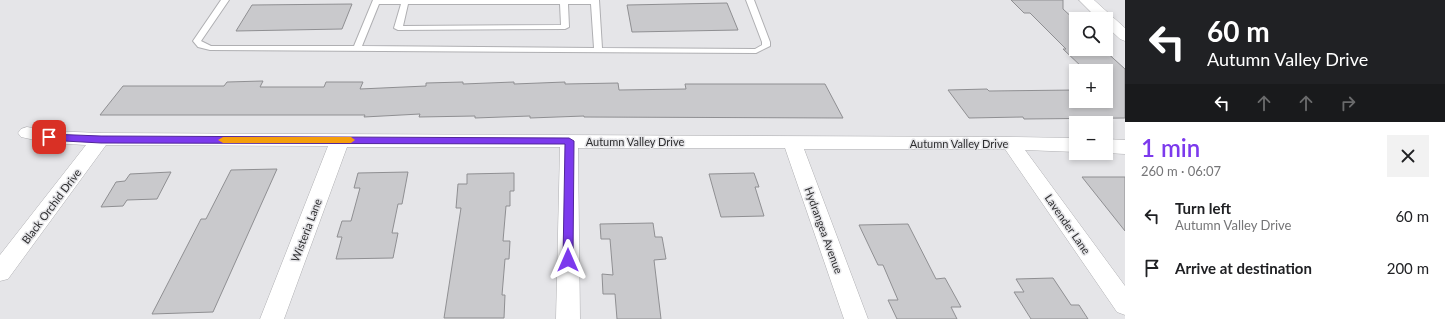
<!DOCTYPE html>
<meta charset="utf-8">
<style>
:root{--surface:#fff;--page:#f2f2f2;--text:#202124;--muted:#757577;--accent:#7c3aed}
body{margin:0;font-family:Lato,sans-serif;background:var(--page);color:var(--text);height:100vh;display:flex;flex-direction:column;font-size:15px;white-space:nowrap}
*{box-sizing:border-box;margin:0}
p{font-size:13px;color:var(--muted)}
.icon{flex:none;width:22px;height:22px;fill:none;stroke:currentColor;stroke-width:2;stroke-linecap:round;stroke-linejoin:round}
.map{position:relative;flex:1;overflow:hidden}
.drawer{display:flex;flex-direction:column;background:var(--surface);width:320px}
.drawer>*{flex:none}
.top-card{background:#202124;color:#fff;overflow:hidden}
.buttons{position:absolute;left:1069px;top:12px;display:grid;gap:8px}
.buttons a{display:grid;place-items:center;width:44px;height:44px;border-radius:0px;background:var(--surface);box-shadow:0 2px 6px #0003;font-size:20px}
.pin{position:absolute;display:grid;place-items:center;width:34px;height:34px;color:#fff;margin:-17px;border-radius:8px;box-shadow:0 2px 6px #0006}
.me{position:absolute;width:44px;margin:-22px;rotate:0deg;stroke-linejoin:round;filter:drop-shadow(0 0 3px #0008)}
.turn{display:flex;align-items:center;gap:14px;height:84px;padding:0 16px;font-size:18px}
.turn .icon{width:52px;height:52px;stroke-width:2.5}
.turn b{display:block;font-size:28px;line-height:34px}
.lanes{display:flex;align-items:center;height:38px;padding:0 16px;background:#0003;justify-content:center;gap:20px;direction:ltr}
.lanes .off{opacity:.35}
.round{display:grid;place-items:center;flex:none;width:42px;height:42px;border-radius:0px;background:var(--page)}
.head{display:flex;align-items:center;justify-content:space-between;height:68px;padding:0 16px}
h1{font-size:24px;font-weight:600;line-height:30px;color:var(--accent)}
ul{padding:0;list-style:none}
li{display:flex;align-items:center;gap:12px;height:52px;padding:0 16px}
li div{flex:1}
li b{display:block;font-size:15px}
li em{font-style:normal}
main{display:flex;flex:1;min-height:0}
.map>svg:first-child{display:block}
</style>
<main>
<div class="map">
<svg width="1125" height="319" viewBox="0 0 1125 319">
<rect width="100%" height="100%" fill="#e5e5e8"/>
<!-- building -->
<g fill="#c9c9cc" stroke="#8f8f92">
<polygon points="1011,0 1063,0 1063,9 1076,21 1076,49 1103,49 1125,69 1125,118 1024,119 1023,117 969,118 948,90 987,89 989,91 1076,90 1076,101 1106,101 1106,69 1084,69 1063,49 1066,49 1030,13 1024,13"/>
<polygon points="727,3 738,30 632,32 627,5"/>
<polygon points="352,4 342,29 236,31 252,5"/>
<polygon points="263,81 260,87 324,87 326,82 363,82 360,89 426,86 426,83 463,82 463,84 514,82 514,84 565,82 565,84 618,83 619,90 686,89 685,84 825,84 843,118 584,117 584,116 530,118 530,116 475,118 475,116 419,117 420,114 364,117 365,115 100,115 123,86 224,86 227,82"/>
<polygon points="277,169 213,312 152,314 201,219 206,219 231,170"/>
<polygon points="171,172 157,199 127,200 123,206 101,207 116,182 125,181 130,174"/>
<polygon points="408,172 402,204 398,204 392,233 398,233 393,258 336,259 342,237 337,237 342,221 351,221 360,188 354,188 358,173"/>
<polygon points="514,173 514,191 510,191 510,206 506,206 503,241 510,241 509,259 505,259 502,295 505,295 504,318 444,318 461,208 456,208 458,184 467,184 467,174"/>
<polygon points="754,173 759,187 755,187 764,216 721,217 709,174"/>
<polygon points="1082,177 1125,177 1125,231"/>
<polygon points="653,223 655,237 662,237 666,259 654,260 661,319 617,319 615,294 603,294 602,274 613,275 610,239 601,239 600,224"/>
<polygon points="908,224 936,279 945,278 961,307 951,307 957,319 897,319 888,300 898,300 883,265 878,265 859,225"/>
<polygon points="1053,278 1071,305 1079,305 1088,319 1031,319 1014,292 1024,292 1016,279"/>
</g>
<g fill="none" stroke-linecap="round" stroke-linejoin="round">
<defs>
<path id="lane" d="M221,0H229L201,41L211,46H354L373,0H599L602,48L755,49L762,45V42L746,0H754L770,42V46L756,53L210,50L198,47L193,41ZM379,4H401L394,28L398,30L565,29L569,27L568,4H591L594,48L362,46ZM408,4H560L561,25L403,26Z"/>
<g id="street">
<polygon points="1079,0 1094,0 1125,28 1125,41 1120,39 1106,26 1106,19 1098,19"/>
<polygon points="27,127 49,131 101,133 1010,137 1076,138 1076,152 1025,150 1125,286 1125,315 1117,312 1005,149 804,149 868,319 844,319 785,148 578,148 580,319 556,319 560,147 347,147 284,319 260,319 328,146 106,145 8,279 0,281 0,255 86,145 49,143 21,137 18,133 21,129"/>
<polygon points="1106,139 1125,140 1125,154 1106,153"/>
</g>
</defs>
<!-- lane casing -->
<use href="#lane" stroke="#afafb2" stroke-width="2"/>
<!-- street casing -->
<use href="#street" stroke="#afafb2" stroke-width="1"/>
<!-- lane -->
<use href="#lane" fill="#fff" fill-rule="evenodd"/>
<!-- street -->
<use href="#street" fill="#fff" fill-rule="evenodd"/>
</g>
<!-- route -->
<polygon fill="#7c3aed" stroke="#51269a" points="49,134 101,136 569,138 574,141 573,260 572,263 568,264 564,263 563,260 565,144 101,143 46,140 45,137 46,135"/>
<!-- slow -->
<polygon fill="#f59e0b" points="223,137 351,137 355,140 351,143 223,143 218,140"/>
<g text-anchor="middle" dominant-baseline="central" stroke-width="3" stroke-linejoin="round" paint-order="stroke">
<!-- street labels -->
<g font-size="11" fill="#2d2d2f" stroke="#e5e5e8">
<text x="635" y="141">Autumn Valley Drive</text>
<text x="959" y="143">Autumn Valley Drive</text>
<text transform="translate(51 206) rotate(-53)">Black Orchid Drive</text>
<text transform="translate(1068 224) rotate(55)">Lavender Lane</text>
<text transform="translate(306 230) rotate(-69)">Wisteria Lane</text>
<text transform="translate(824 230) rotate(70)">Hydrangea Avenue</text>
</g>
</g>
</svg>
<div class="buttons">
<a><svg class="icon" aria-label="search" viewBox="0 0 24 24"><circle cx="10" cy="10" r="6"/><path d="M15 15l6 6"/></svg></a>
<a>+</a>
<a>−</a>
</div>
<div class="pin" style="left:49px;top:137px;background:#d93025"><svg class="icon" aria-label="arrive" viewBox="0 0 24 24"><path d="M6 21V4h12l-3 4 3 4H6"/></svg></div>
<svg class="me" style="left:568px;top:260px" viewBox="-20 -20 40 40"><path d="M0-17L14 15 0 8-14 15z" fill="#7c3aed" stroke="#fff" stroke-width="4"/></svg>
</div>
<section class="drawer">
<div class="top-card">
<div class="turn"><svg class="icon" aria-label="left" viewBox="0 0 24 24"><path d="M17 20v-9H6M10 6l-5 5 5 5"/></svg><div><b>60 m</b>Autumn Valley Drive</div></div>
<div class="lanes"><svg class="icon" aria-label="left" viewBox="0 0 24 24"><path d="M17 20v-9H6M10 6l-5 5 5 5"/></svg><svg class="icon off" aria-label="ahead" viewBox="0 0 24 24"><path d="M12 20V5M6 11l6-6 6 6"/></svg><svg class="icon off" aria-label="ahead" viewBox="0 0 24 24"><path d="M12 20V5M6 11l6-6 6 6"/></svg><svg class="icon off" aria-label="right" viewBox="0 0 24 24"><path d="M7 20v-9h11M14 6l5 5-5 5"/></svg></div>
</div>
<div class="head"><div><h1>1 min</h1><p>260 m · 06:07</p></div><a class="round"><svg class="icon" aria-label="close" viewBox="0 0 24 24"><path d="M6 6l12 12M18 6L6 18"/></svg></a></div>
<ul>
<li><svg class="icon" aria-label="left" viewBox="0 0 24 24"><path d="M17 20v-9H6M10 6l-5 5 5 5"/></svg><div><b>Turn left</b><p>Autumn Valley Drive</p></div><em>60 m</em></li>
<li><svg class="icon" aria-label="arrive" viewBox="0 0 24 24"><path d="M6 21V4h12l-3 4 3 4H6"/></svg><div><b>Arrive at destination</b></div><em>200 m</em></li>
</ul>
</section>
</main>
